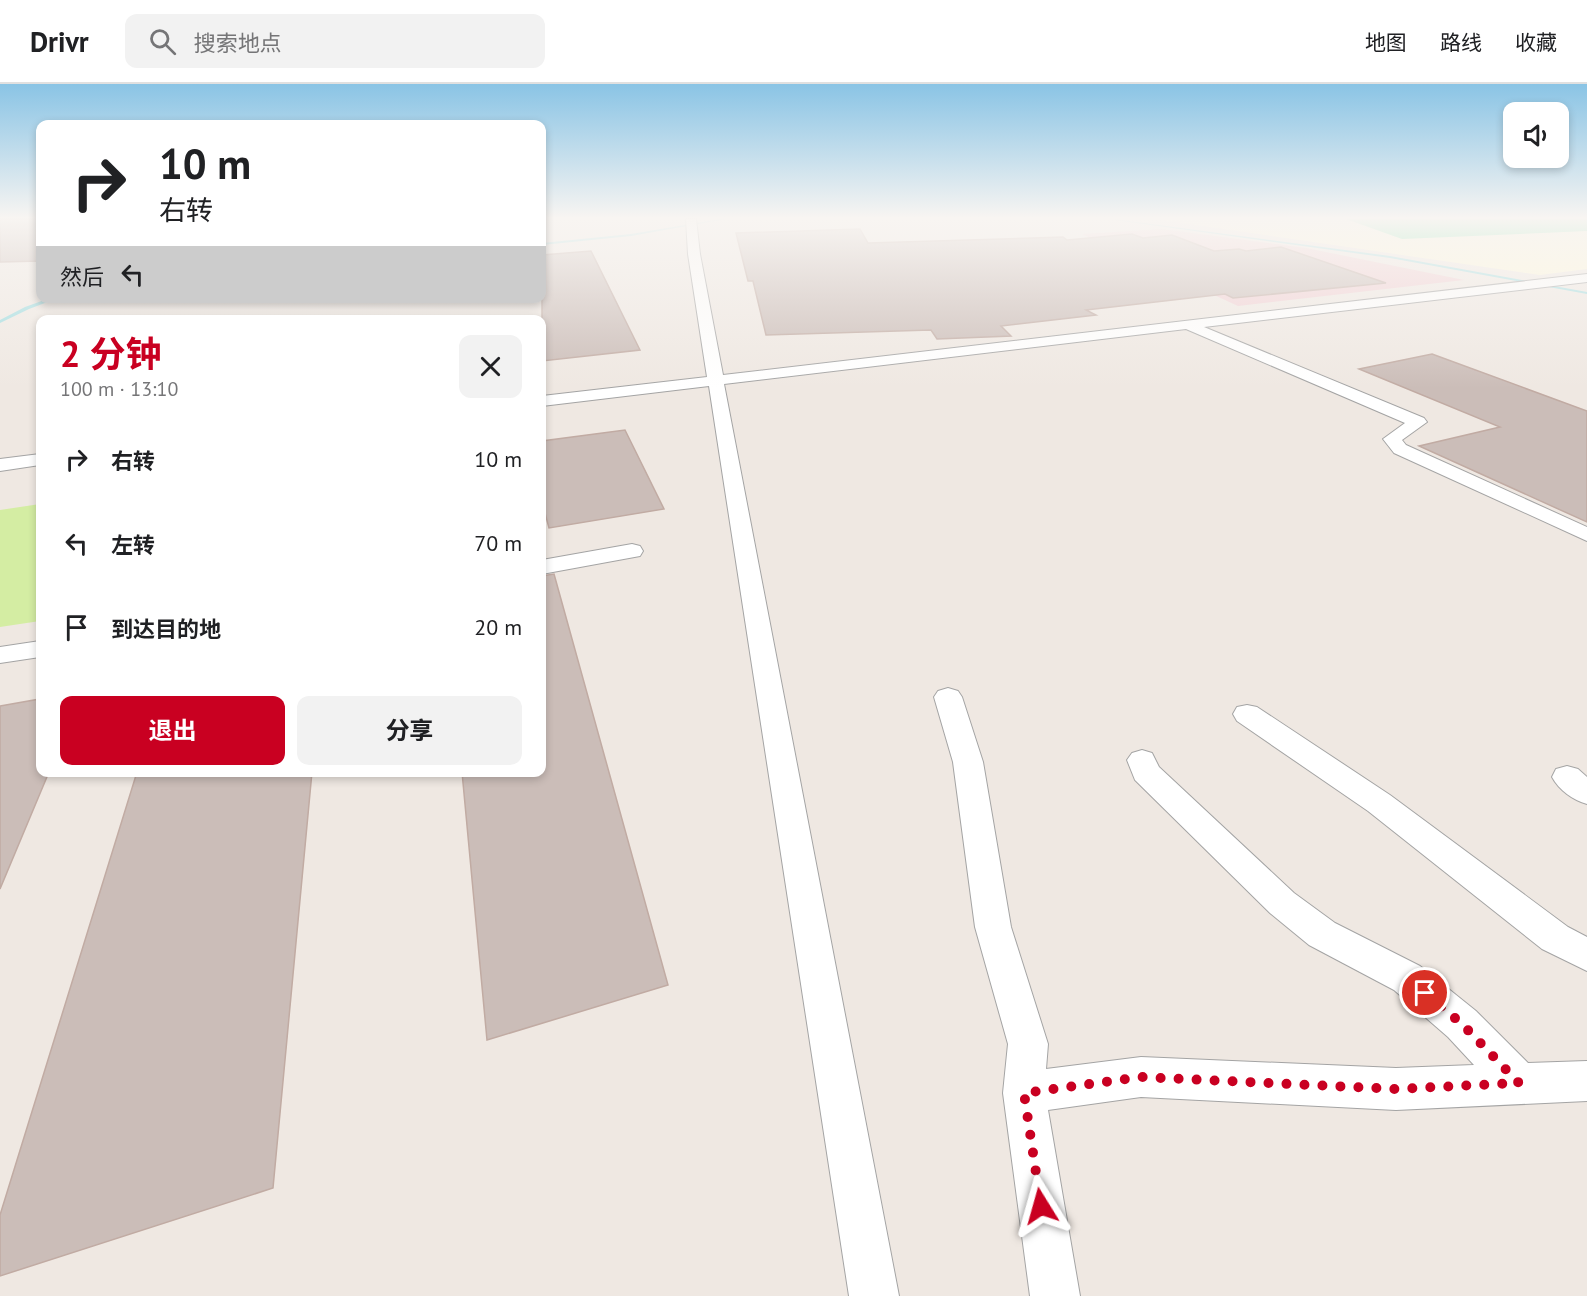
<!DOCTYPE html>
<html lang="zh">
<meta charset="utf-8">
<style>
:root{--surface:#fff;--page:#f2f2f2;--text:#202124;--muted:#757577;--line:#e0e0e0;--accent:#c90021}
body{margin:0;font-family:"PT Sans","Noto Sans SC",sans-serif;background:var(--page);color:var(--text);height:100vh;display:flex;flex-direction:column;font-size:22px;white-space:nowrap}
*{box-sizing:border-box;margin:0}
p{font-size:20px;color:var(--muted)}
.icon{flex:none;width:33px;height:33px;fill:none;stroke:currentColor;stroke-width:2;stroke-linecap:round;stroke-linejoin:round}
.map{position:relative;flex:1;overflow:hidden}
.drawer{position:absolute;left:36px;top:231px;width:510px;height:462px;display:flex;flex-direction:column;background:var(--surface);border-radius:12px;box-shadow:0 3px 9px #0003}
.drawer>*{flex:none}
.banner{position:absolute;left:36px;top:36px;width:510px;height:183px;border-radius:12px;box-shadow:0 3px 9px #0003;background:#fff;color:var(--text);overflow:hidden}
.buttons{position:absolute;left:1503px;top:18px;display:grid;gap:12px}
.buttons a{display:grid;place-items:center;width:66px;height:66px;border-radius:12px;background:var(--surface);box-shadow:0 3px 9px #0003;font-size:30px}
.pin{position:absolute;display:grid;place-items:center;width:51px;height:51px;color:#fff;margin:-26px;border:3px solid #fff;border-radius:50%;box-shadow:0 2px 6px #0007}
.me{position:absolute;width:66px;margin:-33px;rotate:352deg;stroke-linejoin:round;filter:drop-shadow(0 0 4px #0008)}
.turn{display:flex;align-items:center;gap:21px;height:126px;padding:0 24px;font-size:27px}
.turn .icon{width:78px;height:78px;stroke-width:2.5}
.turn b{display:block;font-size:42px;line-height:51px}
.then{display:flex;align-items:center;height:57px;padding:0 24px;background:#0003;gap:12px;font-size:22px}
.round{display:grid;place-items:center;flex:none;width:63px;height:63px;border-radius:12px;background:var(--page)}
.headline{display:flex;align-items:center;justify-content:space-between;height:102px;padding:0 24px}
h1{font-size:36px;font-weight:700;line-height:45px;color:var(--accent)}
.cta{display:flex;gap:12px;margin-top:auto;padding:12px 24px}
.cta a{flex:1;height:69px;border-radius:12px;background:var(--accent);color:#fff;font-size:24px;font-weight:700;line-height:69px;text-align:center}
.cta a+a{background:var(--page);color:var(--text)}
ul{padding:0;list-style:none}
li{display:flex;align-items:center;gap:18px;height:84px;padding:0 24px}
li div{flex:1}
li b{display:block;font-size:22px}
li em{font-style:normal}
header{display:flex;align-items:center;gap:36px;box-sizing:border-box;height:84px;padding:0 30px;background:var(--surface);border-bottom:2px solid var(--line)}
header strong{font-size:28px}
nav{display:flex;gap:33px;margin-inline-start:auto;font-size:21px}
.search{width:420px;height:54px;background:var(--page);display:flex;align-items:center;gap:15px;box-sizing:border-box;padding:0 21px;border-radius:12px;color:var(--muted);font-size:22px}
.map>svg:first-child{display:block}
</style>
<header>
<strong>Drivr</strong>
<div class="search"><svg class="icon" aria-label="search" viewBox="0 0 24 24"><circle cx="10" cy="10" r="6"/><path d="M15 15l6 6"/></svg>搜索地点</div>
<nav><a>地图</a><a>路线</a><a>收藏</a></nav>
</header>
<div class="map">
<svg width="1587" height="1212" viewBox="0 0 1587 1212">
<rect width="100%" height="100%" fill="#efe8e2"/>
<!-- commercial -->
<polygon fill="#f1cfd3" points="1162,145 1306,164 1464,196 1238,222 1082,150"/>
<!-- education -->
<polygon fill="#fff9da" points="1154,135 1587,135 1587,185 1540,191"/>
<!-- grass -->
<polygon fill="#d4eda3" points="40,420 40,537 0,543 0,426"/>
<!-- pitch -->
<polygon fill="#79e4a9" points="1346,135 1587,135 1587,147 1402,155"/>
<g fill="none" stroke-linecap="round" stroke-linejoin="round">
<!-- stream -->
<g fill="#9edce0" fill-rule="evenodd">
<polygon points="721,135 726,135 631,152 542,161 542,159 631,150"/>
<polygon points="1114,135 1390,172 1587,208 1587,210 1390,174 1115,136"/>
<polygon points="50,214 58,214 29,225 0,239 0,236 25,223"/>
</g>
</g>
<!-- building -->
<g fill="#cbbdb8" stroke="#c1aba3" stroke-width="1.5">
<polygon points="0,135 40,135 40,177 0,178"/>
<polygon points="860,145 868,159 1063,153 1067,156 1132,150 1143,154 1172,151 1214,167 1239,165 1246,167 1281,163 1386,199 1233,214 1225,210 1086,226 1096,231 1001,242 1011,252 937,255 931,246 766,251 753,197 748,197 736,149"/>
<polygon points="591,167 640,266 542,277 542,171"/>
<polygon points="1432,270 1587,327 1587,438 1419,362 1500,343 1359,285"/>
<polygon points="625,346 664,425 549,444 542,418 542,357"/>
<polygon points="554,490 668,901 487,956 462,688 542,688 542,492"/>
<polygon points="40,615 40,688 49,688 0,805 0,622"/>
<polygon points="137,688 312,688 273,1104 0,1192 0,1131"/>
</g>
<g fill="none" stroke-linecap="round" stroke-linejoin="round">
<defs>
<g id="street">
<polygon points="686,135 696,135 700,170 723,291 1587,190 1587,198 1204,243 1424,334 1427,338 1402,356 1406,361 1587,443 1587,457 1394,369 1383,355 1405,339 1186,245 724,300 899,1212 849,1212 709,302 542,322 542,312 707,293 688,170"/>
<polygon points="40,370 40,381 0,387 0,375"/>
<polygon points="632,460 640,462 643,467 640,472 542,490 542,476"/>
<polygon points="40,557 40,573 0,579 0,563"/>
<polygon points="948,604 958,607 962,613 983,678 1011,843 1048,960 1046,985 1141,973 1396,984 1474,981 1448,953 1394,906 1309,861 1270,829 1135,696 1127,676 1132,669 1142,666 1152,669 1159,683 1294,809 1335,839 1420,882 1476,927 1528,979 1587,977 1587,1017 1396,1026 1141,1013 1048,1026 1080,1212 1030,1212 1003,1009 1008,960 975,843 953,678 934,613 938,607"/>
<polygon points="1247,621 1257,623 1390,711 1568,843 1587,853 1587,887 1542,865 1368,727 1237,637 1233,630 1237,623"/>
<path d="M1567,682L1578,685L1587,693V720C1573,716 1559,706 1552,693L1556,685Z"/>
</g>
</defs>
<!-- street casing -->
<use href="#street" stroke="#a4a4a4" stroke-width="2"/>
<!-- street -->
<use href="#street" fill="#fff" fill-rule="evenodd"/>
</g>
<!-- sky -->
<linearGradient id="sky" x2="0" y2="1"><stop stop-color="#8ac4e5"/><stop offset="0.44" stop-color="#f8f5f2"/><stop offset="1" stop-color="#f8f5f2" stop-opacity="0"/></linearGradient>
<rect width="1587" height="304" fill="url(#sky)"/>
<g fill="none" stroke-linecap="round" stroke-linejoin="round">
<!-- route -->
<polyline stroke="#c90021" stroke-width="10" stroke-dasharray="0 18" points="1041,1122 1024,1009 1141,993 1396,1005 1519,999 1462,940 1425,909"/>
</g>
</svg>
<div class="buttons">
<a><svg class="icon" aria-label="sound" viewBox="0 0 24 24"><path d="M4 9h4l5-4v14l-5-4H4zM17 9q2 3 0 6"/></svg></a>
</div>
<div class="pin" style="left:1425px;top:909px;background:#d93025"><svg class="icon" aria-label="arrive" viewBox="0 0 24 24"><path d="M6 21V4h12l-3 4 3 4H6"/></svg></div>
<svg class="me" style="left:1041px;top:1122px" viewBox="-20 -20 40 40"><path d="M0-17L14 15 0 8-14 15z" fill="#c90021" stroke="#fff" stroke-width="4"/></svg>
<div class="banner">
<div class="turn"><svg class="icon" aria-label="right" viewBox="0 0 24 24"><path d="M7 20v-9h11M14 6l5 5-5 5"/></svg><div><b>10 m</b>右转</div></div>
<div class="then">然后<svg class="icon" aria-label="left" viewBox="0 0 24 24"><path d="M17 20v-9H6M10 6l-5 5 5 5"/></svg></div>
</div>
<section class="drawer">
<div class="headline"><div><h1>2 分钟</h1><p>100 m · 13:10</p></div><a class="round"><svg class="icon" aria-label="close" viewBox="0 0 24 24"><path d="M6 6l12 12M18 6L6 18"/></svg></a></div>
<ul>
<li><svg class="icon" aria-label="right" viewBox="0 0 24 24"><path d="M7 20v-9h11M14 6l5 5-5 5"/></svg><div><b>右转</b></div><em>10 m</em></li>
<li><svg class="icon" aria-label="left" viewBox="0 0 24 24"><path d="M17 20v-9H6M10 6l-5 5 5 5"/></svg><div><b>左转</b></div><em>70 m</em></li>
<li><svg class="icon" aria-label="arrive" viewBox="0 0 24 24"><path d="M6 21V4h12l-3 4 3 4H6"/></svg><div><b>到达目的地</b></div><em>20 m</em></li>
</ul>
<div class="cta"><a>退出</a><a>分享</a></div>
</section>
</div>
